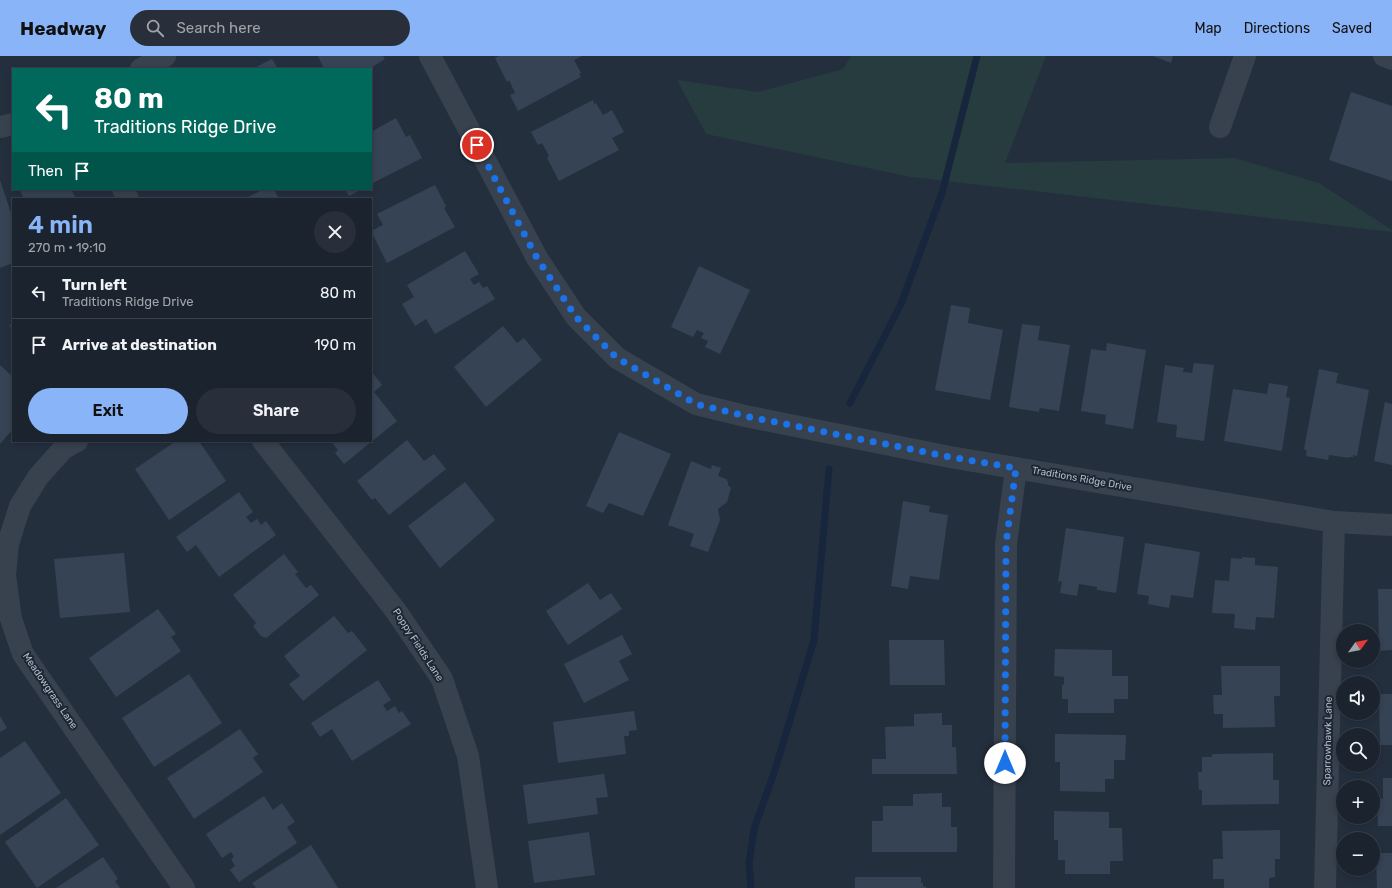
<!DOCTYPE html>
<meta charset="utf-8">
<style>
:root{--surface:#1b232e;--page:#282f3a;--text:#f1f3f6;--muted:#a0a4aa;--line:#39404a;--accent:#8ab4f8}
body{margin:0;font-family:Rubik,sans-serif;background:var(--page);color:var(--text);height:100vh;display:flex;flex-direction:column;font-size:15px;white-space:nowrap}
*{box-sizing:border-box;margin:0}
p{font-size:13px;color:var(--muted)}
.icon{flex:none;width:22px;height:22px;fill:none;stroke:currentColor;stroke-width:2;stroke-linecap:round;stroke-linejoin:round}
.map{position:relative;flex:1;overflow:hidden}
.panel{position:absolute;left:12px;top:142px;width:360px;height:244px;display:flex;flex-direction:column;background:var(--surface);border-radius:0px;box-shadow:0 2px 6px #0003,0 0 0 1px var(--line)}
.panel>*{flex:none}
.banner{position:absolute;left:12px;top:12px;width:360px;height:122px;border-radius:0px;box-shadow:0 2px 6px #0003,0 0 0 1px var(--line);background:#00695c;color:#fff;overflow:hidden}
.needle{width:26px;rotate:57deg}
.controls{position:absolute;left:1336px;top:568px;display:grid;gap:8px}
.controls a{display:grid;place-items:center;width:44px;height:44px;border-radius:50%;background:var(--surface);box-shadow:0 2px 6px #0003,0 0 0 1px var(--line);font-size:20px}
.pin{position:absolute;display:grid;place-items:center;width:34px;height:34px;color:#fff;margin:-17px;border:2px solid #fff;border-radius:50%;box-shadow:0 1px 4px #0007}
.me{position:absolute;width:44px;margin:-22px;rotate:0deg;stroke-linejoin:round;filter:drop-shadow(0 0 3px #0008)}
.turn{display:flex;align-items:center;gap:14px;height:84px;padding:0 16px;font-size:18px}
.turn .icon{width:52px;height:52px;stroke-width:2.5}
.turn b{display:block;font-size:28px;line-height:34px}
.then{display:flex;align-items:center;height:38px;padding:0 16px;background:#0003;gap:8px;font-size:15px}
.round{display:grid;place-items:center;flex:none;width:42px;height:42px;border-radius:21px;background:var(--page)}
.head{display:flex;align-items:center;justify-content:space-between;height:68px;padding:0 16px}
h1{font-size:24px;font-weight:600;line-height:30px;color:var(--accent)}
.cta{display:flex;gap:8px;margin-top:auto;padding:8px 16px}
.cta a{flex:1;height:46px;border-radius:24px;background:var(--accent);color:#111;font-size:16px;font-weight:600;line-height:46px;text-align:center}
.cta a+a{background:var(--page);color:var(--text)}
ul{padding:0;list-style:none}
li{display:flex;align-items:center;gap:12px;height:52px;padding:0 16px;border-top:1px solid var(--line)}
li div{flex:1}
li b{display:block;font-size:15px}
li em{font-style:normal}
header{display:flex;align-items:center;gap:24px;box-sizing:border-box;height:56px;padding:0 20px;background:var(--accent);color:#111}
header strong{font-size:19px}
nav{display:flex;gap:22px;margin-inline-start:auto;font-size:14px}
.search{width:280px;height:36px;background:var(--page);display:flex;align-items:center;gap:10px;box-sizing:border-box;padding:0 14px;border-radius:22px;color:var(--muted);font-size:15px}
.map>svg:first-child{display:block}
</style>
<header>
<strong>Headway</strong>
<div class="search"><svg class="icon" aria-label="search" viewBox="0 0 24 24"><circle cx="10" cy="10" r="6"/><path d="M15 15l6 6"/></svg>Search here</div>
<nav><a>Map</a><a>Directions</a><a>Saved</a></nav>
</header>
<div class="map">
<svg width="1392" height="832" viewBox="0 0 1392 832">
<rect width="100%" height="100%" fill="#242f3e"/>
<!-- green -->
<polygon fill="#263c3f" points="851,0 1046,0 1005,107 1235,102 1319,127 1392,174 1392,176 911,121 706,78 677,24 758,36 843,13"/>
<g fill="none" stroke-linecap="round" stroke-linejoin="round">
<!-- stream -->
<g stroke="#17263c" stroke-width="7">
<polyline points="850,347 901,248 942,137 977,0"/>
<polyline points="751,832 749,807 754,773 775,714 814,584 829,413"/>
</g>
</g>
<!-- building -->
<g fill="#364354">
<polygon points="318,0 383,0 385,3 369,13 324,13"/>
<polygon points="499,0 582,0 574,4 581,17 579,18 581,21 518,55 510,39 515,37 509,24 507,26 495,2"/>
<polygon points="1153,0 1173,0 1171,7"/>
<polygon points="272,3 278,13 252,13"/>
<polygon points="1351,36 1392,50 1392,125 1329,104"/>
<polygon points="593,44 594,48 596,47 603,59 612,54 624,76 612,82 619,94 559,125 547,102 549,100 542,87 538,89 531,76"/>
<polygon points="396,62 406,81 410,79 422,102 371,128 371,76"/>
<polygon points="0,124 13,163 13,207 0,212"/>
<polygon points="435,129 446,150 444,152 455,171 387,207 371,175 383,169 377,158"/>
<polygon points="23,133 71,133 76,143 24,143 20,134"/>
<polygon points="264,133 274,133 279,143 244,143"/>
<polygon points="345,133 362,133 349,140"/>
<polygon points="465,195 479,218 470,223 474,229 479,226 483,232 487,230 495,243 435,278 426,263 415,270 402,248 414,241 407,229"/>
<polygon points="699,210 750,234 720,298 705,291 708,285 701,282 704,277 697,274 693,281 671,271"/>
<polygon points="951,249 970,252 968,267 1003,274 990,344 935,334"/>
<polygon points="13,267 13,275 9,269"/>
<polygon points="1022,268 1040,270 1038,284 1070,289 1059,355 1040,352 1039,356 1009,351"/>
<polygon points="503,270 517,287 524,282 542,304 486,351 454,311"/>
<polygon points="1107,287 1146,294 1133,373 1105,368 1106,359 1081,355 1091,293 1106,295"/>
<polygon points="1194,307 1214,309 1204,385 1176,381 1177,369 1157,366 1165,309 1184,312 1183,316 1192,317"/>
<polygon points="0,309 13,321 13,373 0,388"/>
<polygon points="1319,313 1338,317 1336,327 1369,334 1357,400 1353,399 1353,401 1349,401 1349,402 1329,399 1328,404 1306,400 1307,395 1304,393"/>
<polygon points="371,315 382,329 374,336 397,365 344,408 335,397 338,394 333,388 337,385 371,385"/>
<polygon points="1269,327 1288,330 1286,341 1290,342 1282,395 1224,385 1233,333 1267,338"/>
<polygon points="1385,346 1392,348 1392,409 1374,405"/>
<polygon points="619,376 671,398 643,460 609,447 603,457 586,450"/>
<polygon points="407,384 424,405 434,398 446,413 389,459 375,442 372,444 357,425"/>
<polygon points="176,385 199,385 226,425 169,464 135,413"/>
<polygon points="691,405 711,413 712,409 721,412 718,420 726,423 728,426 728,429 731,432 727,446 718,453 720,464 708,496 690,490 694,478 668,469"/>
<polygon points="465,426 495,464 440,512 408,470"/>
<polygon points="239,436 253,456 246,461 251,467 257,463 261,469 266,465 276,479 219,521 196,489 187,496 176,481"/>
<polygon points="903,445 930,450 929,456 948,459 939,524 910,520 908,533 891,530"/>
<polygon points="1066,472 1124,481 1116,537 1097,534 1097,531 1079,528 1077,540 1060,537 1062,525 1058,526"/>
<polygon points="1145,487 1200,496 1193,542 1171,539 1169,552 1148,548 1149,540 1137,538"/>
<polygon points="124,497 130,556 60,562 54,503"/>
<polygon points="284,498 298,516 295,518 306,532 311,529 319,539 266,582 261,580 253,570 256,567 233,539"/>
<polygon points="1242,501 1255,502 1255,509 1278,511 1274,562 1256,561 1255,574 1234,572 1235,558 1212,557 1215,524 1229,525 1231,502 1242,503"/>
<polygon points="588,527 600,544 611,537 622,553 568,589 546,555"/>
<polygon points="1378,533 1392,533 1392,594 1379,595"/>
<polygon points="158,553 176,578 171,581 181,595 116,641 89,602"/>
<polygon points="334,560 348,577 352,575 367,594 303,645 289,628 300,620 284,600"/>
<polygon points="622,579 632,598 619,605 629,624 584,647 564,608"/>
<polygon points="889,584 944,584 945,629 890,629"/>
<polygon points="1055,593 1112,594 1112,620 1128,620 1128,643 1114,643 1114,657 1068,657 1068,643 1062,643 1062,628 1064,629 1064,621 1054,620"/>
<polygon points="1221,610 1280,610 1280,640 1274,640 1275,671 1223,672 1223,658 1214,658 1213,639 1222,639"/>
<polygon points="189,618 222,667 154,711 122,662"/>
<polygon points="378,624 391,644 383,649 387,655 395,650 399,657 402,655 411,668 352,705 332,673 320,681 311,667"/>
<polygon points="1379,638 1392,638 1392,689 1380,689"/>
<polygon points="634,655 637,674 629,675 629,680 624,680 626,698 558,707 553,666"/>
<polygon points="942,657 942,669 952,669 952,691 956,691 957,718 872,718 872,703 886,703 885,671 914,670 914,658"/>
<polygon points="0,660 7,672 0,676"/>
<polygon points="240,673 258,698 253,702 263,716 194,763 167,722"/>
<polygon points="1055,678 1126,679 1125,704 1114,704 1114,723 1105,723 1105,736 1060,735 1060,706 1055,706"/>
<polygon points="25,685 61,737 0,779 0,702"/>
<polygon points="1273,697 1273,724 1279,724 1279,748 1202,749 1202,734 1199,734 1198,716 1202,716 1202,701 1211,701 1213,698"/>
<polygon points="604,718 608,741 596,742 598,758 528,768 523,729"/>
<polygon points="1383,722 1392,722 1392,770 1378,770 1377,743 1383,743"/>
<polygon points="942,737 942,751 951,751 951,771 957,771 957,796 872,796 872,765 883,765 883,750 913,750 913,738"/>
<polygon points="264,740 273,754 282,747 295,766 287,771 297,787 239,826 230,814 235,810 231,803 234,801 231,796 222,802 206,778"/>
<polygon points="66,742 99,789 37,832 5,786"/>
<polygon points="1054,755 1109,756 1109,772 1122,772 1123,805 1110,805 1110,818 1065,818 1065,804 1058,804 1058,784 1054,784"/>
<polygon points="1280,774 1280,803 1275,803 1275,821 1269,822 1269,832 1224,832 1224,823 1213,823 1213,803 1223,803 1222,775"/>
<polygon points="589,776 595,819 534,827 528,785"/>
<polygon points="311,789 338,832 256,832 252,827"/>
<polygon points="1376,797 1392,797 1392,832 1377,832"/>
<polygon points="103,801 118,823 115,825 120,832 56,832"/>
<polygon points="855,821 921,821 921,827 923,827 923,831 926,830 926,832 855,832"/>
</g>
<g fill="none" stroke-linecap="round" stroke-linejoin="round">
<!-- minor -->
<g stroke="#38414e" stroke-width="22">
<polyline points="430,0 537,202 576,261 617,302 696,348 745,360 950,401 1334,466 1392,469"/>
<polyline points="1384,0 1392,3"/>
<polyline points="141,13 165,0"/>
<polyline points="0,71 13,68"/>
<polyline points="1220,71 1245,0"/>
<polyline points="123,133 128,143"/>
<polyline points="77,385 63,393 38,421 20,450 8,488 5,519 11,563 23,598 184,832"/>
<polyline points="263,385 396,555 442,623 468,700 487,832"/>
<polyline points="1004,832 1006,488 1016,412"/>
<polyline points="1325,832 1334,466"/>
</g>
</g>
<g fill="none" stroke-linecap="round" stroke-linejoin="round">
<!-- route -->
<polyline stroke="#1a73e8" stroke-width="7" stroke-dasharray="0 12.6" points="477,89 537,202 576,261 617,302 696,348 745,360 950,401 1016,412 1006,488 1005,707"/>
</g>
<g text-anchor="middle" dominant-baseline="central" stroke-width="4" stroke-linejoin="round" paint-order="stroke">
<!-- street labels -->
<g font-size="10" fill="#b4bcc9" stroke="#1d2633">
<text transform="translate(1082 423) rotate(10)">Traditions Ridge Drive</text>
<text transform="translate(418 589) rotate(57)">Poppy Fields Lane</text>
<text transform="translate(50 635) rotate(56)">Meadowgrass Lane</text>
<text transform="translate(1328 685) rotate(-89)">Sparrowhawk Lane</text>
</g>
</g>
</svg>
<div class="controls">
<a><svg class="needle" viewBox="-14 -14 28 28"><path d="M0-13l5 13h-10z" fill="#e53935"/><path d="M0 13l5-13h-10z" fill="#a0a4aa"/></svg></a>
<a><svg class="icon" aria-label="sound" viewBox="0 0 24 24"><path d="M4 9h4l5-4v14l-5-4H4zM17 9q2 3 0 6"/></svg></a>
<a><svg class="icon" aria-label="search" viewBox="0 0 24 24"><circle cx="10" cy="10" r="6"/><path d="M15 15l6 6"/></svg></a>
<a>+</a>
<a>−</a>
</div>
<div class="pin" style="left:477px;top:89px;background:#d93025"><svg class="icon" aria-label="arrive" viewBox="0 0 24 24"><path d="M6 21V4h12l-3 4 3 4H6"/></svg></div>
<svg class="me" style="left:1005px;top:707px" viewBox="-20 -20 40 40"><circle r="19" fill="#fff"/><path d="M0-13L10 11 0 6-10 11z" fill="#1a73e8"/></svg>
<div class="banner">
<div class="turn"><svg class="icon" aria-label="left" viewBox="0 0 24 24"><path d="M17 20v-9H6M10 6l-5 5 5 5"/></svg><div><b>80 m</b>Traditions Ridge Drive</div></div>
<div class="then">Then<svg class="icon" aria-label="arrive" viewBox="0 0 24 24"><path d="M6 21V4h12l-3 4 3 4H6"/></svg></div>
</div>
<section class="panel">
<div class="head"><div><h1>4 min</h1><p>270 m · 19:10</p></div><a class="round"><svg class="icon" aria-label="close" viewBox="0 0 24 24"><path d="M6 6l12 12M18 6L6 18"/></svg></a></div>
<ul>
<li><svg class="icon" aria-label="left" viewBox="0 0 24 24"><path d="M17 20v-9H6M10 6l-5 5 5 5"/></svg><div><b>Turn left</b><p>Traditions Ridge Drive</p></div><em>80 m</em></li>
<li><svg class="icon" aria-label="arrive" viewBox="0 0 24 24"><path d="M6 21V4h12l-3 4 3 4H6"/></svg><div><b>Arrive at destination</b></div><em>190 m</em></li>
</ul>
<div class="cta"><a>Exit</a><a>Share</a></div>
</section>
</div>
